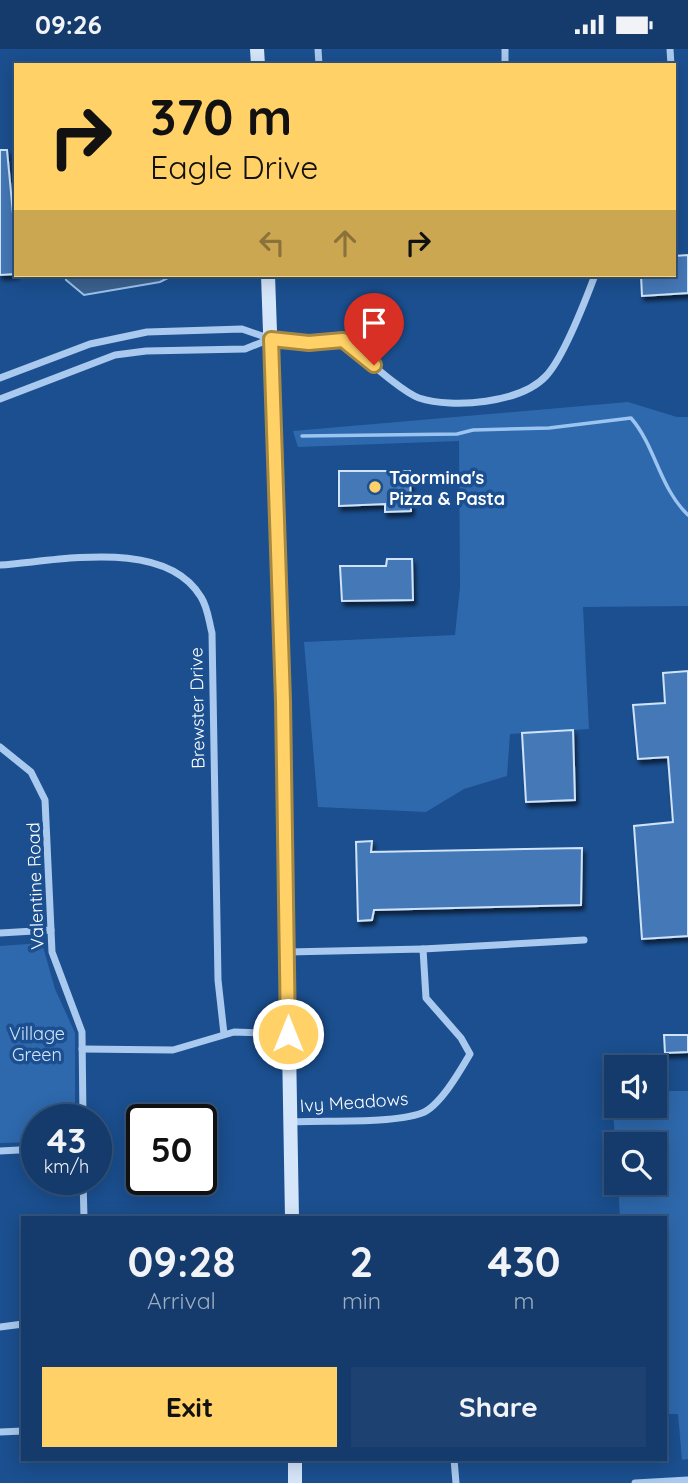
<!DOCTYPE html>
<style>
:root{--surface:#143b6b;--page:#1d4271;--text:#f1f3f6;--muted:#9dadc1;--line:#33557e;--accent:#ffd166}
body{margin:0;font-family:Quicksand,sans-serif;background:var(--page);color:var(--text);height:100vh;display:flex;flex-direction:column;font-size:26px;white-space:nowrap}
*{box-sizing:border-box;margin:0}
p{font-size:23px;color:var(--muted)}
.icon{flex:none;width:38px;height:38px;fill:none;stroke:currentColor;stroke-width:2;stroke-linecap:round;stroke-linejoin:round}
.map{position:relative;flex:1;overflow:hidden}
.sheet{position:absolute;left:21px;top:1167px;width:646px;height:245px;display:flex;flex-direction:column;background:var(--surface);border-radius:0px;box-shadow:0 4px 18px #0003,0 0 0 2px var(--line)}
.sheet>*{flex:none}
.guide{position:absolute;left:14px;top:14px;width:662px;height:214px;border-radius:0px;box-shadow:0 4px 18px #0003,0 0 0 2px var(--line);background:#ffd166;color:#111;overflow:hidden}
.controls{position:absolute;left:604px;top:1006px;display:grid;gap:14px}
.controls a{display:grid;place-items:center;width:63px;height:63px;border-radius:0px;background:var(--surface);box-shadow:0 4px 18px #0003,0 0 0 2px var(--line);font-size:35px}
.speed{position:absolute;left:21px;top:1055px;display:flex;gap:14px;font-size:35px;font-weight:700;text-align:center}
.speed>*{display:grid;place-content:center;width:91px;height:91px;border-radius:50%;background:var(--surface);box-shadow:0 4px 18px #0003,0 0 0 2px var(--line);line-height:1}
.speed small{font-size:18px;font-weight:400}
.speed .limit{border:4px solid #111;border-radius:10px;background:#fff;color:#111}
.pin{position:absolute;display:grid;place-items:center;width:60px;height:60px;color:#fff;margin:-72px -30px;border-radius:50% 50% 50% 0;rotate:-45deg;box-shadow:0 0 7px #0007}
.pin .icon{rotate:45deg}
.me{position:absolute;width:77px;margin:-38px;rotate:0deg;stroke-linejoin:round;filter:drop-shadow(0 0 5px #0008)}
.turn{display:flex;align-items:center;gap:24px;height:147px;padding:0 21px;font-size:32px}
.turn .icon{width:91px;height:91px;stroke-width:2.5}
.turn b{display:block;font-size:49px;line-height:60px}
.lanes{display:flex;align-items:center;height:66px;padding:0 21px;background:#0003;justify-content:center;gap:35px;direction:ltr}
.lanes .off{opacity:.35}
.eta{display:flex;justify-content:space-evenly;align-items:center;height:119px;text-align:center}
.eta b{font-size:42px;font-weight:700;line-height:49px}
.cta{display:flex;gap:14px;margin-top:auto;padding:14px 21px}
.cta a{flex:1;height:80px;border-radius:0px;background:var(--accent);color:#111;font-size:28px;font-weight:700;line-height:80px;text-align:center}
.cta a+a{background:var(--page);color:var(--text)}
.status{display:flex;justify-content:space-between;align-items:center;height:49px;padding:0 35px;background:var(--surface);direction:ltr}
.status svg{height:19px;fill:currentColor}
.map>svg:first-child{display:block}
</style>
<div class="status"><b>09:26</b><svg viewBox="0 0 49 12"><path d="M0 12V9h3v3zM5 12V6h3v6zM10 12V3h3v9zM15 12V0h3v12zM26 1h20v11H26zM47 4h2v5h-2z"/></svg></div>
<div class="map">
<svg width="688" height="1434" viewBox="0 0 688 1434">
<defs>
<filter id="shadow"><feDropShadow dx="2.5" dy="4.5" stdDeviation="2" flood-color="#0009"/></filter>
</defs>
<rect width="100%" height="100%" fill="#1b4f8f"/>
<!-- green -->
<g fill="#2e69ad">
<polygon points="628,353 677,368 688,368 688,557 583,558 589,680 510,685 507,727 464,740 426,763 318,758 304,593 455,586 460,538 459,392 298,398 293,382"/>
<polygon points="42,894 55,940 75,984 75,1071 37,1071 37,1093 0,1094 0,897"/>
<polygon points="655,1042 688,1042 688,1410 682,1411 678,1365 665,1365 665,1169 620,1169 618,1134 654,1134 654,1096 616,1096 616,1108 612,1043 616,1043 616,1057 654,1057"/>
</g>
<!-- water -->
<polygon fill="#3c6290" stroke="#9cc4f0" stroke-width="2" points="65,226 174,226 160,233 84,246 66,231"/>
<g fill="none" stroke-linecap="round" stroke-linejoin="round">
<!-- stream -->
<path stroke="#9cc4f0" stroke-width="3.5" d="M302,387L457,385L473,381L549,379L631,369C656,398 659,438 688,466"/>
</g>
<!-- building -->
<g fill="#4478b7" stroke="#cfe3fa" stroke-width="2" filter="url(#shadow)">
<polygon points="0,101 7,101 16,197 16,225 0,226"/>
<polygon points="688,206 688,244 642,247 641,226 674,226 674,207"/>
<polygon points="339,422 410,422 411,462 385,463 385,455 339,457"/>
<polygon points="387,510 412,510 413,551 342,552 340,517 386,517"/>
<polygon points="688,622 688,887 642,890 634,777 673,773 668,708 638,710 633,656 665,654 663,624"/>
<polygon points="573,681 575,751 526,753 522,684"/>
<polygon points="372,792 371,803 582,799 581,856 374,861 372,871 358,872 356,793"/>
<polygon points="664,986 688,986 688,1003 665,1004"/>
</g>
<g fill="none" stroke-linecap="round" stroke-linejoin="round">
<!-- minor -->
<g stroke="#a9c9ee" stroke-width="7">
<polyline points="318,0 319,16"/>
<polyline points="670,0 671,16"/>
<polyline points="505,16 505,0"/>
<path d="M0,329L90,295L147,283L242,280L271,290L309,294L343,291C361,305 400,342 419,349C453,360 521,354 546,327C563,309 586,250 595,226"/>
<polyline points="0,350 115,306 146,302 245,300 270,290"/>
<path d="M0,516C59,512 165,488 201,548C208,559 209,573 212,584L218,931L224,985"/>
<polyline points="0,698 31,723 45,751 52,903 82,983 83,1071"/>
<polyline points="0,884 51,881"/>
<polyline points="423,900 584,891"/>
<path d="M288,903L423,900L426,949L461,989L470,1005C460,1022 440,1057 422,1064C392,1075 325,1071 291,1073"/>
<polyline points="82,1000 173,1001 234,983 288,985"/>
<polyline points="0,1102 37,1100"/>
<polyline points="83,1130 84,1169"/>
<polyline points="0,1278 23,1275"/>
<polyline points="0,1383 23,1382"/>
<polyline points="454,1410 456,1434"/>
<polyline points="635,1434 688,1431"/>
</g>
<!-- secondary -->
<g stroke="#d6e6fa" stroke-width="14">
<polyline points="257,0 258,16"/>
<polyline points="268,226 283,652 292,1169"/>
<polyline points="295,1410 295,1434"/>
</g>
</g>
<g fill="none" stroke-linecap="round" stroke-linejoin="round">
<defs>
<polyline id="route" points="288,985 283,652 271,290 309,294 343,291 374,316"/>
</defs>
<!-- route casing -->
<use href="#route" stroke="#a68842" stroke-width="18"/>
<!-- route -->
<use href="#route" stroke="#ffd166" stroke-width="12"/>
</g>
<!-- markers -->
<circle fill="#ffd166" stroke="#1b4f8f" stroke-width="2.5" cx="375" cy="438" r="7"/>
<g text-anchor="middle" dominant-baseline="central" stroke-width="7" stroke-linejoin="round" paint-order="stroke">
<!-- poi labels -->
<g font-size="18" font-weight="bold" fill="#fff" stroke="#1b4f8f" text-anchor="start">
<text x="389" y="428">Taormina's<tspan x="389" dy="21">Pizza &amp; Pasta</tspan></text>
</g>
<!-- street labels -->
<g font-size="18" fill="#fff" stroke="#1b4f8f">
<text transform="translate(197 659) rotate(-91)">Brewster Drive</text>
<text transform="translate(35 837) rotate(-92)">Valentine Road</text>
<text transform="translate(354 1053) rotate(-4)">Ivy Meadows</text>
</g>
<!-- park labels -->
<g font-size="18" fill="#cfe3fa" stroke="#1b4f8f">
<text x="37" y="984">Village<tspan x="37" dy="21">Green</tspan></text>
</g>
</g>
</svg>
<div class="controls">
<a><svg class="icon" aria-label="sound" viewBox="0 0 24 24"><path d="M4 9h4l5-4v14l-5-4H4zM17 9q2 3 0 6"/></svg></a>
<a><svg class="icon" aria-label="search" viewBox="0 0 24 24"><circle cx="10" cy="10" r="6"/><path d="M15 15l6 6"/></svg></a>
</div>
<div class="speed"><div>43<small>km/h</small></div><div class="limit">50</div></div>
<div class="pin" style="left:374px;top:316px;background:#d93025"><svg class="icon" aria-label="arrive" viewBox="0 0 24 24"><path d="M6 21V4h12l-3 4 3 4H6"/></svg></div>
<svg class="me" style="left:288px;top:985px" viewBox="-20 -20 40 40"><circle r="17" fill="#ffd166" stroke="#fff" stroke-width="3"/><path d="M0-11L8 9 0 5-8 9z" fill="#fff"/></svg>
<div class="guide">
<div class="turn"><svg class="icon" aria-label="right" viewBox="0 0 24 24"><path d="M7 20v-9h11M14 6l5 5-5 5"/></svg><div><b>370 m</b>Eagle Drive</div></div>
<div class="lanes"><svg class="icon off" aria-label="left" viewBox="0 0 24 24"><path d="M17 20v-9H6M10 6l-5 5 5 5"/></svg><svg class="icon off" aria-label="ahead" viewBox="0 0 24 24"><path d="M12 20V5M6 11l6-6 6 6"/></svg><svg class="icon" aria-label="right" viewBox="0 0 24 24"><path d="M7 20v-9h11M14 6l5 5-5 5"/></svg></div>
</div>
<section class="sheet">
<div class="eta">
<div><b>09:28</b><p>Arrival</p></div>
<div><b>2</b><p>min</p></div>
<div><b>430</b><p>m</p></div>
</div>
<div class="cta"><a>Exit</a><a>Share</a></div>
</section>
</div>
